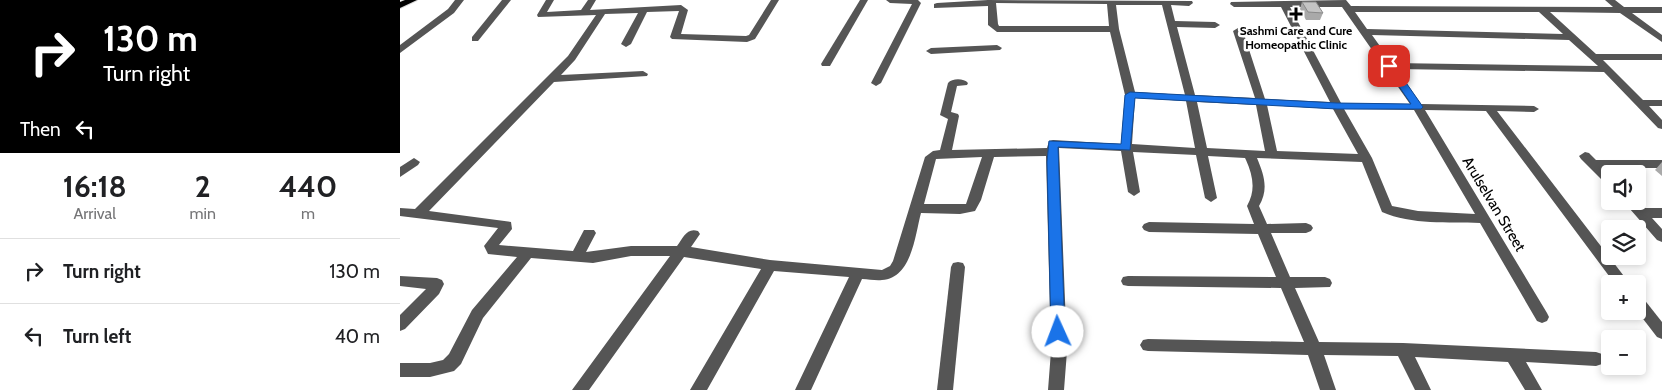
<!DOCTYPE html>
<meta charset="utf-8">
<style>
:root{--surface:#fff;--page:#f6f6f6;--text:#202124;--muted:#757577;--line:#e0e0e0}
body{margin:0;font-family:Cabin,sans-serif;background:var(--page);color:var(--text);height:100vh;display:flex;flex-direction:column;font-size:19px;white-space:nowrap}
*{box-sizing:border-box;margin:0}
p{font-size:16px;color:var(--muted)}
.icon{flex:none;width:28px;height:28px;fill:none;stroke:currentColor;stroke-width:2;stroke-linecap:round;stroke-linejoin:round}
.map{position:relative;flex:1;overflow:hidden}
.sheet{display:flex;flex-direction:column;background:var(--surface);width:400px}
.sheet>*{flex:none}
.guide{background:#000;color:#fff;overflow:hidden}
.fabs{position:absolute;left:1201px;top:165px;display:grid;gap:10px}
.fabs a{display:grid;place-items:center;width:45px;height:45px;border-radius:5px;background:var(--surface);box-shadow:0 2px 8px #0003;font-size:25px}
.pin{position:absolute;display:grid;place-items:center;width:42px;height:42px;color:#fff;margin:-21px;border-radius:10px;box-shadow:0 2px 8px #0006}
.me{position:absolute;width:55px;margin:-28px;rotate:358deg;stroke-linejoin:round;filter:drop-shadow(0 0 4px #0008)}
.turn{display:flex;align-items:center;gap:18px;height:105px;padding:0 20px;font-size:22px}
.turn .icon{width:65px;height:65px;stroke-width:2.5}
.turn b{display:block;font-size:35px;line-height:42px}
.then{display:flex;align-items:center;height:48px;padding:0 20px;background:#0003;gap:10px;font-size:19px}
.eta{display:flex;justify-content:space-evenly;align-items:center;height:85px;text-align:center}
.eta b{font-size:30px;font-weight:800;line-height:35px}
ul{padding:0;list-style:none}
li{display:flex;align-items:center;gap:15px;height:65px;padding:0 20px;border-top:1px solid var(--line)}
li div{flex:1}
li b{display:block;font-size:19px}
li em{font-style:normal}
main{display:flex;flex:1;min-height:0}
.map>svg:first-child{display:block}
</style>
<main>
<section class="sheet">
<div class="guide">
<div class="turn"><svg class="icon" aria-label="right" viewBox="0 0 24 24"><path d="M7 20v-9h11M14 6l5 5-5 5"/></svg><div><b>130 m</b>Turn right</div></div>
<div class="then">Then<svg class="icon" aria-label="left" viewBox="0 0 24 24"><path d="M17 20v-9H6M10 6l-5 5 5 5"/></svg></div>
</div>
<div class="eta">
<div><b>16:18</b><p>Arrival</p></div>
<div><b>2</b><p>min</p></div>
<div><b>440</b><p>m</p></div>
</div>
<ul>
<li><svg class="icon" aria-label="right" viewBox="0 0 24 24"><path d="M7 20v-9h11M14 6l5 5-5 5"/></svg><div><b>Turn right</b></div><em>130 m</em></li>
<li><svg class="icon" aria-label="left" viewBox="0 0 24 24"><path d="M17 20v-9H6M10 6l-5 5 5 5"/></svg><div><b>Turn left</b></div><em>40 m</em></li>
</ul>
</section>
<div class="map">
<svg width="1262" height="390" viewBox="0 0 1262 390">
<rect width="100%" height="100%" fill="#fff"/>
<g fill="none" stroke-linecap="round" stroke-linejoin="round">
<defs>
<polygon id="major" points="5,0 17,0 0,8 0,2"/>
</defs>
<!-- major casing -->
<use href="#major" stroke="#dbdbdb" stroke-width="2"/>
<!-- minor -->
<g fill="#555" fill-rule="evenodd">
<polygon points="55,0 64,0 54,13 0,53 0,45 48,9"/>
<polygon points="102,0 111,0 78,41 72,41 72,37"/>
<path d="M146,0H154L147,12L181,10L188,0H196L190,10L281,5L288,10L281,34L346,36L349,35L371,0H379L355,39L347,42L272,39L270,37L279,11L247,12L231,44L226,47L221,44L238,13L205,14L175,60L161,75L243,71L248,74L247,76L154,82L29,211L111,222L112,229L99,245L173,251L184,230H194L196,233L186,252L231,246H277C283,238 287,227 298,231L300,234L291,247L370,260L482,270L490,266L493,261L525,157L533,151L540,150L548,119L540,115L548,83C552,78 564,78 568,83L567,85L557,86L551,112L558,114L559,116L552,150L647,148L649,141L653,140L721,144L725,95L710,32H597L588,25V6L534,8V4L537,3L588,0L792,1L793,3L789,6L771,5L775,21L815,22L820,25L815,28L777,27L795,95L855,98L833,31L838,28L843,31L865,99L930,102L881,7H834L830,4L831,2L946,0L951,6L1213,7L1205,0H1215L1224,7H1262V13H1232L1262,35V42L1220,13L1150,12L1196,54H1262V60H1203L1243,100H1262V106H1249L1262,120V129L1258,128L1204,72L996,69L1021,104L1134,106L1139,109L1134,112L1097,111L1230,284H1215L1086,111L1025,110L1147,313L1149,317L1147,321L1142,323L1137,321L1080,223C1048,222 1012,225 982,212L962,162L857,158C864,175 869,189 859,206L867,224L906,223L911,225L913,228L911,231L906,233H871L890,277H925L930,279L932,283L930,287L895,288L919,342L1003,343L1196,352L1202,354L1204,359L1202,364L1196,366L1126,362L1142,390H1125L1108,362L1015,357L1031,390H1015L998,356L924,355L936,390H920L908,355L748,351L743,350L740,345L743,340L748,339L904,342L881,288L728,286L723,285L721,281L723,277L728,276L876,277L858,234L749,232L744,230L742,227L744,224L749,222L854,224L847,206C856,190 853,176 846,160L845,158L808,156L817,198L811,202L805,198L796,155L733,152L740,192L734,196L728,192L721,151L659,148L667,351L664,390H648L651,351L646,156L594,157L581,200L575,211L560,214L521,213C515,235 512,278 482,280C476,281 469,279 462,279L411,390H395L449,277L374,271L307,390H290L361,269L284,257L189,390H172L270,256H231L193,263L131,258L83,318L61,364L54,371L30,377H0V363H30L43,360L49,354L72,310L117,257L88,254L84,246L98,228L0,216V208L15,209L168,56L196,15L138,17L137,15ZM596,3L707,4L709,26H599L598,24ZM716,5H762L785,95L735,92L719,29ZM890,7H942L1010,104L941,103ZM955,12H1139L1163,34L967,29ZM972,35L1169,40L1198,66L992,63ZM735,98L786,101L795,148L732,144ZM797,102L856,105L865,151L807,148ZM867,105L933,109L958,154L877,151ZM944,109L1014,110L1075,214L1018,211L992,206L972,158ZM582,157L566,204H524L536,159Z"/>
<polygon points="460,0 468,0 430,66 422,66 421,64"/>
<polygon points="486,0 518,0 521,3 481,83 476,86 471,83 512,4 490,3"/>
<polygon points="597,45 602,48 600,50 531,54 526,51 531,48"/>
<polygon points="1185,152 1189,153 1196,160 1262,160 1262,168 1204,168 1210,174 1210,185 1206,184 1181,159 1179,156"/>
<polygon points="14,158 20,162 18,165 0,177 0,167"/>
<polygon points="1223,201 1237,201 1243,208 1262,208 1262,218 1252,218 1262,229 1262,242 1257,240"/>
<polygon points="558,262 563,263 565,267 553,390 537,390 551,267 553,263"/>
<polygon points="0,276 37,278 42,280 44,284 39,294 5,329 0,331 0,315 26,289 0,286"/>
<polygon points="1238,296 1243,298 1262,322 1262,339 1257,337 1237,311"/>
</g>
<!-- major -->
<use href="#major" fill="#000" fill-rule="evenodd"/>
</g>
<!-- wall -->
<g fill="#a9a9a9">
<polygon points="902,2 923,13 920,20 906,20 900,9"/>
<polygon points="1262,162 1262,176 1255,170"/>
</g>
<!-- building -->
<polygon fill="#c4c4c4" stroke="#898989" points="902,2 916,2 923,13 908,12"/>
<!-- route -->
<polygon fill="#1a73e8" stroke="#114b97" points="989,63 993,64 1023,107 1021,109 937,109 735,98 730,150 658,147 665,332 663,336 658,337 653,336 651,332 647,162 649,141 721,144 725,95 730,92 937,103 1011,104 985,66"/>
<!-- markers -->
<path fill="#000" stroke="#fff" stroke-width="2" d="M893.5 6.5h5v5h5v5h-5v5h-5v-5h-5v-5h5z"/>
<g text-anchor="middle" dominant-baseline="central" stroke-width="5" stroke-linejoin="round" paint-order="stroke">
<!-- far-poi labels -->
<g font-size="12" font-weight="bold" fill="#000" stroke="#fff">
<text x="896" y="30">Sashmi Care and Cure<tspan x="896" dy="14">Homeopathic Clinic</tspan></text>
</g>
<!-- street labels -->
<g font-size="15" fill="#000" stroke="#fff">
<text transform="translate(1094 204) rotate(59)">Arulselvan Street</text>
</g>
</g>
</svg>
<div class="fabs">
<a><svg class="icon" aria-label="sound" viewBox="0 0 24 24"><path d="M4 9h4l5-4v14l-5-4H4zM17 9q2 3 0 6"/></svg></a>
<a><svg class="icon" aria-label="layers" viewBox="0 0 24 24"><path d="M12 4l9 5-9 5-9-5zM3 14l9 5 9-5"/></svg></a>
<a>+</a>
<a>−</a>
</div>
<div class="pin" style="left:989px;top:66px;background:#d93025"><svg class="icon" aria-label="arrive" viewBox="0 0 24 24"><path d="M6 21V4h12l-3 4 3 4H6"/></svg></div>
<svg class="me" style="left:658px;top:332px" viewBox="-20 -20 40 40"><circle r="19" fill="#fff"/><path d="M0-13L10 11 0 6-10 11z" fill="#1a73e8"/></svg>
</div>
</main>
